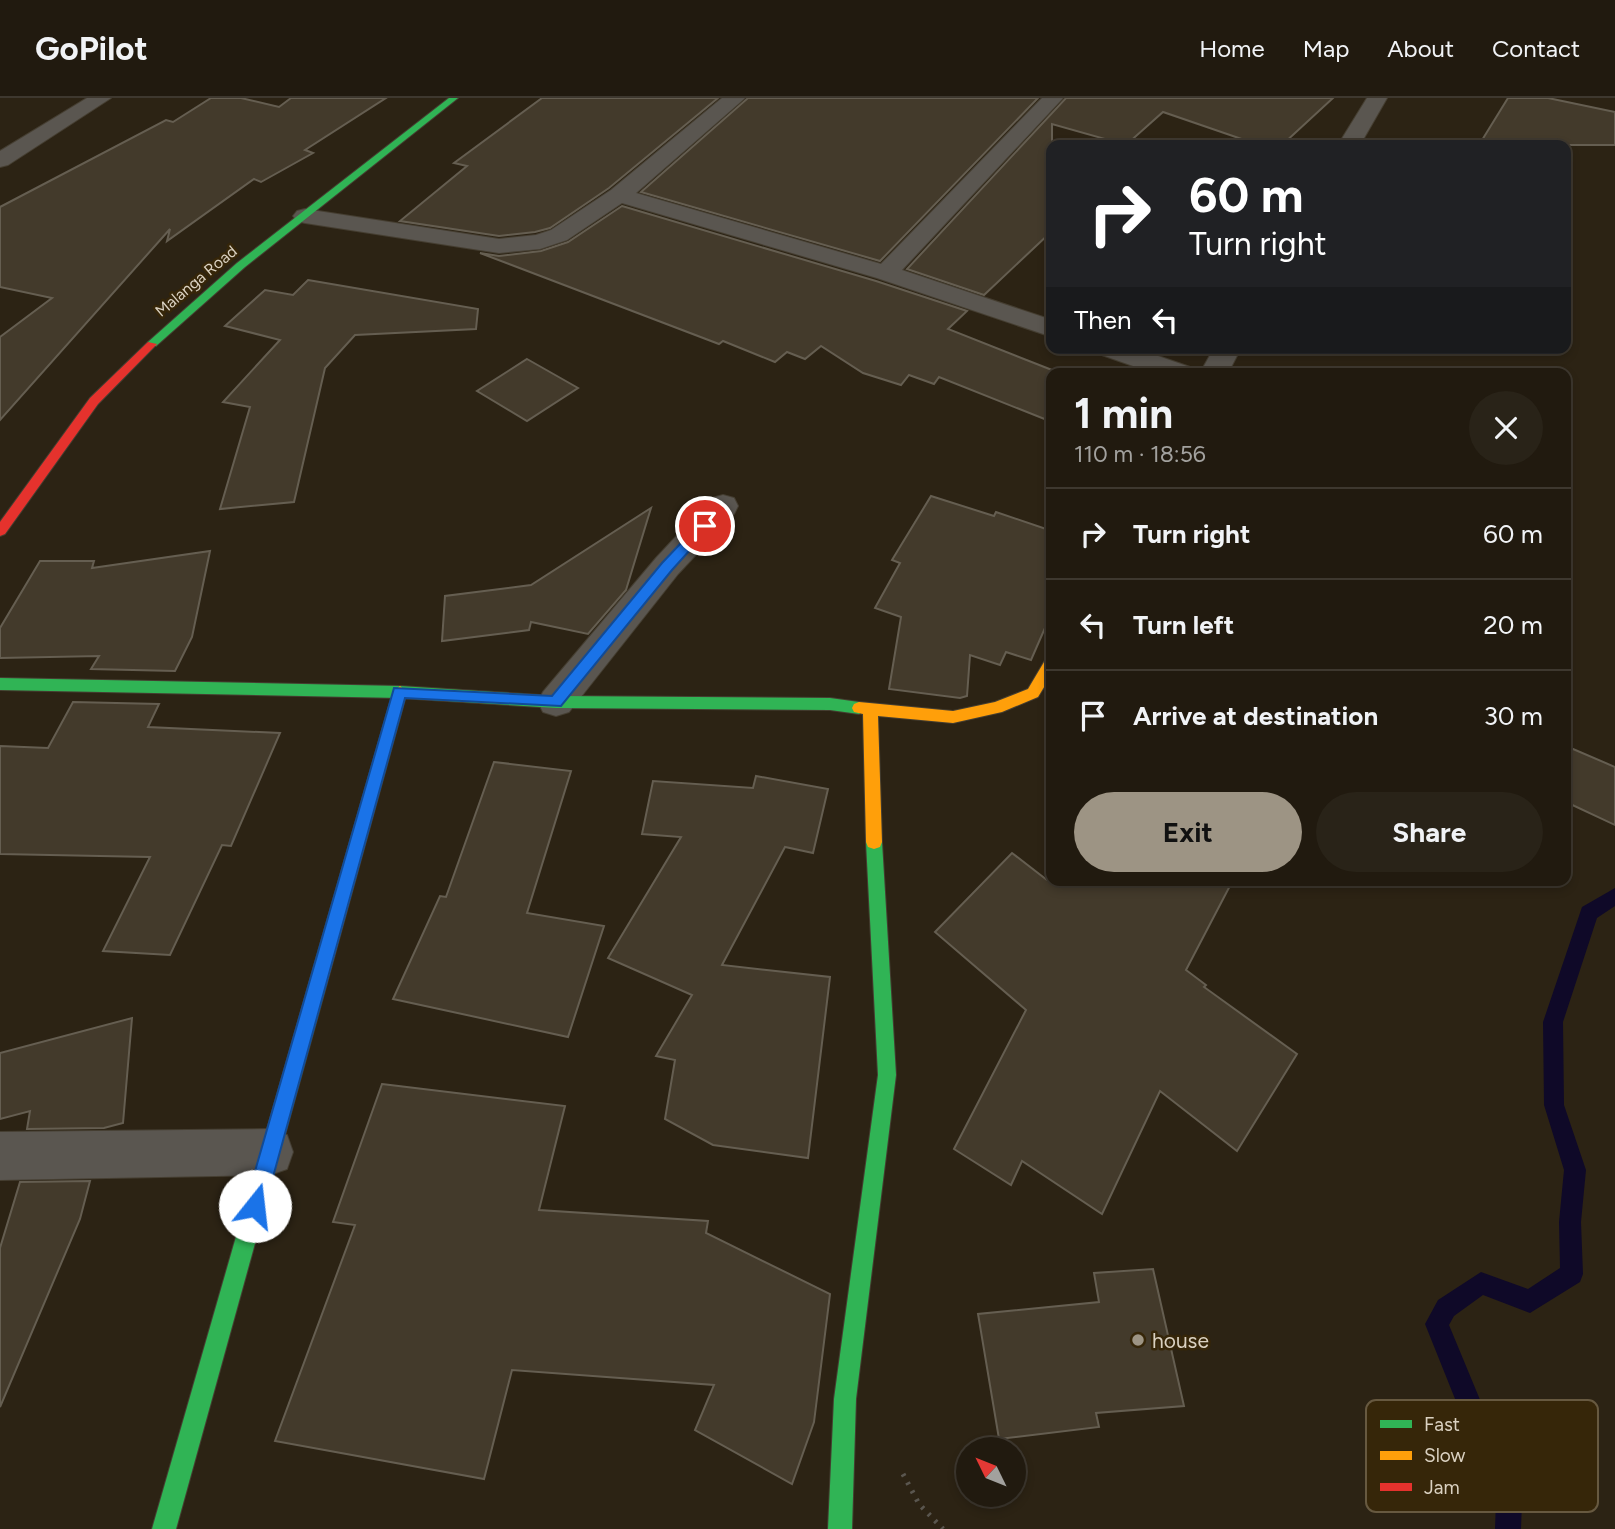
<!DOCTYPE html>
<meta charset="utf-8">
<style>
:root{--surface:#211a0f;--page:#292318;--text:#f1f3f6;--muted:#a2a19e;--line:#3e382f;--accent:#9d9484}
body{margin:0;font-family:Figtree,sans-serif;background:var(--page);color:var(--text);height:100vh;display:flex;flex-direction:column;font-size:26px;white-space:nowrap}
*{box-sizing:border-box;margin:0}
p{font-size:23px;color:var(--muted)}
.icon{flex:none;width:38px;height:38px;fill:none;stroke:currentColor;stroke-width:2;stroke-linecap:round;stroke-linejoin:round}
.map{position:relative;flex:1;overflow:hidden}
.details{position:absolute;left:1046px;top:270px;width:525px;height:518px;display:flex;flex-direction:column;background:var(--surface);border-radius:14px;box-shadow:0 4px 10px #0003,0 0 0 2px var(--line)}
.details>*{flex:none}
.top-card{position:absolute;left:1046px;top:42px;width:525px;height:214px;border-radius:14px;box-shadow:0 4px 10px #0003,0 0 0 2px var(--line);background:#202124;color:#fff;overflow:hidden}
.needle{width:46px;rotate:313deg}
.controls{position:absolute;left:956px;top:1339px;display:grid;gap:14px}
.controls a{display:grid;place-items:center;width:70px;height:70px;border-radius:50%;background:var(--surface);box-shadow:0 4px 10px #0003,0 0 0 2px var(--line);font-size:35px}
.pin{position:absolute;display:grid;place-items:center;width:60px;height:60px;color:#fff;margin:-30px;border:4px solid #fff;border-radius:50%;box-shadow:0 2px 7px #0007}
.me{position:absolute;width:77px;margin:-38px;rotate:16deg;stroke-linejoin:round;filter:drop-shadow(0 0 5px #0008)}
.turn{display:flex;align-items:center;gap:24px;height:147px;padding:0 28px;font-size:32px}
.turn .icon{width:91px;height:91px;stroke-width:2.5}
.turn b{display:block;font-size:49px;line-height:60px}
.then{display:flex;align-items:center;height:66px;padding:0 28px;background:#0003;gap:14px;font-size:26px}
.round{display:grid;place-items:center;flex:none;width:74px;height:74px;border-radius:37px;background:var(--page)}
.summary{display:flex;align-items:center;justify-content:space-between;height:119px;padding:0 28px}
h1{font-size:42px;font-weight:700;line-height:52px}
.primary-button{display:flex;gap:14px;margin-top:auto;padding:14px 28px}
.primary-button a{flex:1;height:80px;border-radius:42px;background:var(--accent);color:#111;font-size:28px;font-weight:700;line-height:80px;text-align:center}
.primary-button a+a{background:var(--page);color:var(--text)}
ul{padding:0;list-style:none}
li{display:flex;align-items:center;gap:21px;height:91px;padding:0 28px;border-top:2px solid var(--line)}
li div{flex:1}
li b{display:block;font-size:26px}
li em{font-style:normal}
header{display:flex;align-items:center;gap:42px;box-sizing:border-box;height:98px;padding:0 35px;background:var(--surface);border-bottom:2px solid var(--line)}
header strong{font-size:33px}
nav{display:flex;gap:38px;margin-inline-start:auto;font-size:24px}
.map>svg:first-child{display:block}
</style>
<header>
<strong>GoPilot</strong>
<nav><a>Home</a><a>Map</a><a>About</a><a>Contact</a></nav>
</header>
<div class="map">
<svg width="1615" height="1431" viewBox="0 0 1615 1431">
<rect width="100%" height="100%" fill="#2c2314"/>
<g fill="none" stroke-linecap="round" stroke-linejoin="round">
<!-- stream -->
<polygon fill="#0f0928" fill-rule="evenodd" points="1615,790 1615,808 1597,820 1563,924 1564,1007 1586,1072 1581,1124 1583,1176 1580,1184 1530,1215 1483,1197 1454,1218 1449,1227 1522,1403 1521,1431 1495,1431 1496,1403 1425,1226 1438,1202 1481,1174 1528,1191 1560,1170 1559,1124 1564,1072 1544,1007 1543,924 1582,809"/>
</g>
<!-- building -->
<g fill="#433a2b" stroke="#655e51" stroke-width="2">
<polygon points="211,0 241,0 279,9 291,0 386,0 305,52 313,55 261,84 254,81 167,143 170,131 0,322 0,239 52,200 0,189 0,109 166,22 173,24"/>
<polygon points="542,0 718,0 609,90 550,130 535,134 499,138 400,123 467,68 454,65"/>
<polygon points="748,0 1038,0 880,163 641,94"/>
<polygon points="1066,0 1333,0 1282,47 1259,47 1163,14 1126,47 1052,26 1052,133 984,197 907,171"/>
<polygon points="1508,0 1548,0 1615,14 1615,47 1479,47"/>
<polygon points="622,108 876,183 967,213 948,231 1052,272 1052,324 939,279 934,286 909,277 901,287 863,275 821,248 805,261 787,254 775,264 723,243 719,246 480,155 499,158 541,153 568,144"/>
<polygon points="308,182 478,211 476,231 355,237 325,270 294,404 220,411 250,309 223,304 280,242 225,228 265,192 293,197"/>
<polygon points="527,261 578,290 527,323 477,293"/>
<polygon points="931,398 994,418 996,414 1052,433 1052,514 1031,562 1006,554 1000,567 970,557 967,598 960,600 889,591 901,519 875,510 900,465 892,462"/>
<polygon points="651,410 626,492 588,536 531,524 529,532 442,543 445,498 531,487"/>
<polygon points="210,453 192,539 175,573 91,571 99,558 0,560 0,530 40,463 94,463 92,470"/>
<polygon points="73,604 159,606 148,629 280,635 231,748 222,747 170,857 103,853 150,759 0,756 0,648 48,650"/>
<polygon points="1566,648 1615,669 1615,727 1566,704"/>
<polygon points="494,664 571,673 527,815 604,828 568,939 393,901 440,798 446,799"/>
<polygon points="756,678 828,691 813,755 785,749 722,867 830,879 808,1060 713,1047 665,1021 675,962 656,958 692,897 608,860 681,739 642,736 653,683 753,690"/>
<polygon points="1012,755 1047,782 1233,782 1186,872 1206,887 1204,889 1297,956 1237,1053 1160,993 1102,1116 1022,1063 1011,1087 954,1051 1026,912 935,834"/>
<polygon points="132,920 123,1025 104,1030 27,1031 30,1013 0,1021 0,955"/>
<polygon points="382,986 565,1008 539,1112 708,1123 706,1135 830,1196 814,1324 792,1386 695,1332 714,1287 512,1272 484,1381 275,1343 355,1127 333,1124"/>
<polygon points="90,1083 80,1121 0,1309 0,1150 20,1084"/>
<polygon points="1153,1171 1184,1308 1096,1315 1099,1329 999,1341 978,1216 1099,1204 1094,1175"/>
</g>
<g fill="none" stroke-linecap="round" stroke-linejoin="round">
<defs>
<g id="street">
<polygon points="87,0 111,0 8,67 0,69 0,53"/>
<polygon points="722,0 745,0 636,95 881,166 1042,0 1063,0 902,172 1052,222 1052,239 877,180 622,105 567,142 540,151 499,155 305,125 297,123 293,118 297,113 305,111 499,141 536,137 551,132 611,92"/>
<polygon points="1367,0 1387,0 1360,47 1338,47"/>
<polygon points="1095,250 1135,250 1190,269 1194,275 1153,275 1099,256"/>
<polygon points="1214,250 1241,250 1228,275 1200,275"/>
<polygon points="723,397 734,400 738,408 734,416 678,476 569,614 556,618 543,614 538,604 543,594 656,460 712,400"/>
<polygon points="270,1031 287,1037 293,1054 287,1071 270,1077 0,1082 0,1034"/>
</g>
<g id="fast">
<polygon points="449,0 458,0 245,169 156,248 148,248 148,244 237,165"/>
<polygon points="0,580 400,588 556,598 830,600 859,604 866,610 859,616 830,612 556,610 400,600 0,592"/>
<polygon points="874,737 880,739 882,744 896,977 856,1301 852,1431 828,1431 834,1301 878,977 866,744 868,739"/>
<polygon points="318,877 324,879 327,885 176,1431 152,1431 309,885 312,879"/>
</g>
<g id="slow">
<polygon points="1052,558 1052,576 1038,599 1002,614 953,625 878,618 882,744 880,749 874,751 868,749 866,744 863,616 854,614 852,610 854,606 859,604 953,613 995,604 1028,591 1047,559"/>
<polygon points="400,588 407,594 327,885 324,891 318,893 312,891 309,885 393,594"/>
</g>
<polygon id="jam" points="148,244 157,246 98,306 5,436 0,438 0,424 90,300"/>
</defs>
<!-- street casing -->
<use href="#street" stroke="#453e31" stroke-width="2"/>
<!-- fast casing -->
<use href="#fast" stroke="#453e31" stroke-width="2"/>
<!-- slow casing -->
<use href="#slow" stroke="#453e31" stroke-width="2"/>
<!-- jam casing -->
<use href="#jam" stroke="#453e31" stroke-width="2"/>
<!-- path -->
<polyline stroke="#5a564f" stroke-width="5" stroke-dasharray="2.5 7" stroke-linecap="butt" points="903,1376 919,1406 943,1431"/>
<!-- street -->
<use href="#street" fill="#5a5650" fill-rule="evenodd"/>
<!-- fast -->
<use href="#fast" fill="#30b455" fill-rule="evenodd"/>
<!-- slow -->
<use href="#slow" fill="#ff9f0a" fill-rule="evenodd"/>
<!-- jam -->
<use href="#jam" fill="#e5322d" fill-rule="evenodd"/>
</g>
<!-- route -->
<polygon fill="#1a73e8" stroke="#114b97" stroke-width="2" points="705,424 711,428 709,431 672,472 561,608 405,600 265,1108 262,1115 255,1118 248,1115 245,1108 394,590 552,598 662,465 700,425"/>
<!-- markers -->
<circle fill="#9d9484" stroke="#362609" stroke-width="2.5" cx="1138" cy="1242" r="7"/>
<g text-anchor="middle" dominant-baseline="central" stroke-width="5" stroke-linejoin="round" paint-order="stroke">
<!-- far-street labels -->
<g font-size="16" fill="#dad1c1" stroke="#362609">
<text transform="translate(196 183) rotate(-40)">Malanga Road</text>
</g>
<!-- near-poi labels -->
<g font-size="21" fill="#dad1c1" stroke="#362609" text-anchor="start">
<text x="1152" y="1242">house</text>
</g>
</g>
<!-- legend -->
<rect x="1366" y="1302" width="232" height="112" rx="10" fill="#362609" stroke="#675940" stroke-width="2"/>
<rect x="1380" y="1322" width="32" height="8" fill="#30b455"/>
<rect x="1380" y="1353" width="32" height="9" fill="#ff9f0a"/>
<rect x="1380" y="1385" width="32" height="8" fill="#e5322d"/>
<g font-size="19" fill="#dad1c1">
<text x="1424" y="1333">Fast</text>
<text x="1424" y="1364">Slow</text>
<text x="1424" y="1396">Jam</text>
</g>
</svg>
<div class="controls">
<a><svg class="needle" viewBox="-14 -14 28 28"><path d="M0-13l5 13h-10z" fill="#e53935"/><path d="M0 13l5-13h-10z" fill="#a2a19e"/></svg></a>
</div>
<div class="pin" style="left:705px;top:428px;background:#d93025"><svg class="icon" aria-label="arrive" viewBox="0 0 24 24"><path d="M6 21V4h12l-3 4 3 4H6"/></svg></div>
<svg class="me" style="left:255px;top:1108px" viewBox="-20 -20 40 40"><circle r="19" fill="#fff"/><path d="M0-13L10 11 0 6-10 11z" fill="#1a73e8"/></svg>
<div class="top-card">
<div class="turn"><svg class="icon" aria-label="right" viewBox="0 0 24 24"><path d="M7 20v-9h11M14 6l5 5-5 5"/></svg><div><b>60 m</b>Turn right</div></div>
<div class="then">Then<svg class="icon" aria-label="left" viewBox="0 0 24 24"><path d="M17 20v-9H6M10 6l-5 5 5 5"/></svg></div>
</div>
<section class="details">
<div class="summary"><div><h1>1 min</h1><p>110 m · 18:56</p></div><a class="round"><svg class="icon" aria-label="close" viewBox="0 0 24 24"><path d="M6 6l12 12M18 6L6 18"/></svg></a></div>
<ul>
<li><svg class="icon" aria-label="right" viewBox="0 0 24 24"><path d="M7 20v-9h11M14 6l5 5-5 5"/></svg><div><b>Turn right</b></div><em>60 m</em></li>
<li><svg class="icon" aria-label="left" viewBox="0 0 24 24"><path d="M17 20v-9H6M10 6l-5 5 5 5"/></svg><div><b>Turn left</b></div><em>20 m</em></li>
<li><svg class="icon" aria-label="arrive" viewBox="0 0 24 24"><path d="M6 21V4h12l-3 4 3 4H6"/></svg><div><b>Arrive at destination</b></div><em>30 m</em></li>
</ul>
<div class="primary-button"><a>Exit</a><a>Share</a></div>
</section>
</div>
